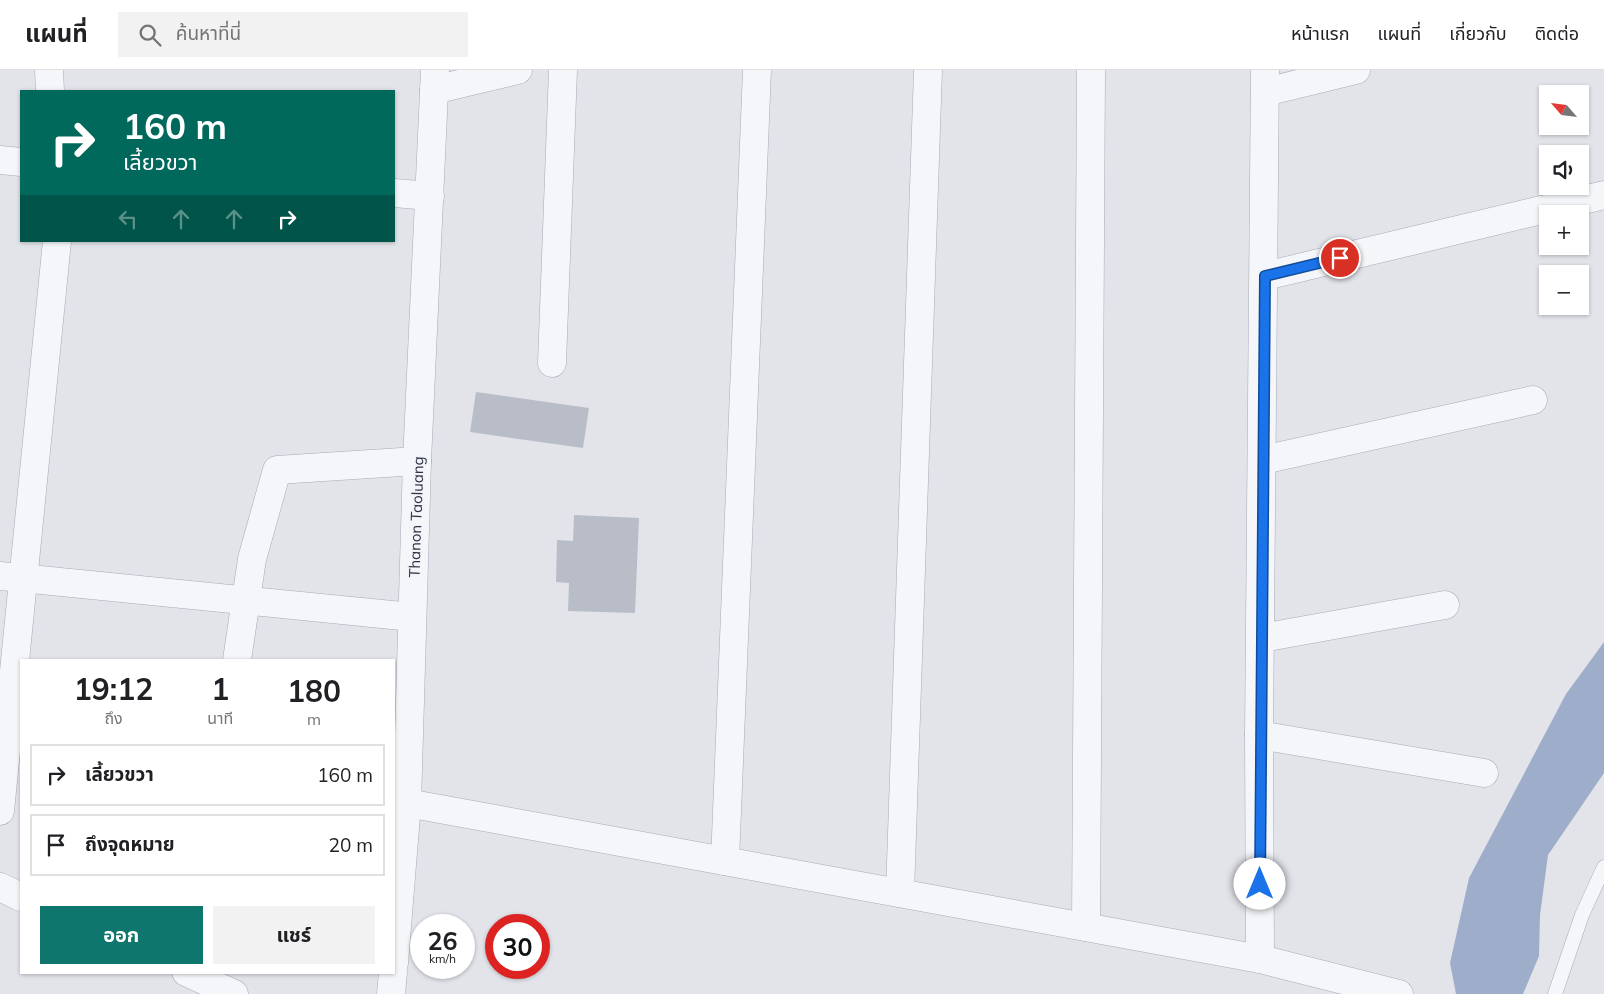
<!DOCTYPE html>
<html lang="th">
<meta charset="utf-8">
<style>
:root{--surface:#fff;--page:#f2f2f2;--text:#202124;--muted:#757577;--line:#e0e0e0;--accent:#0f766e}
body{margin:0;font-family:Mulish,"Noto Sans Thai",sans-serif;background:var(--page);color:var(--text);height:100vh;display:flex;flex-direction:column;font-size:19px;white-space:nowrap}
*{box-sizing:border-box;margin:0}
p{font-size:16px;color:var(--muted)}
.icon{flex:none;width:28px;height:28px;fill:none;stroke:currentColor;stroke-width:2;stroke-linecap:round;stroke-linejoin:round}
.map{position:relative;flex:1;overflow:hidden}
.drawer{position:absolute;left:20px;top:589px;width:375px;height:315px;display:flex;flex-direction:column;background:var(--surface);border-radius:0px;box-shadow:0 1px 4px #0004}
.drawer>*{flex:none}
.banner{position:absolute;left:20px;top:20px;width:375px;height:152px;border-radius:0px;box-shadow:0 1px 4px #0004;background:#00695c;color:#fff;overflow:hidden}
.needle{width:32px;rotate:298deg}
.buttons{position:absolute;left:1539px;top:15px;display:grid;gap:10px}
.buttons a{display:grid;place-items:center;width:50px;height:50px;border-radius:0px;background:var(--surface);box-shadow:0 1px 4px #0004;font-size:25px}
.speed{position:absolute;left:410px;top:844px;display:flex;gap:10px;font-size:25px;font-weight:700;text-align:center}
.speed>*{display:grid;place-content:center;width:65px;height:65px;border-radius:50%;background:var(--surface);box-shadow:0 1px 4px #0004;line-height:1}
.speed small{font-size:12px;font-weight:400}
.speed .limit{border:8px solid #d22;background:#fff;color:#111}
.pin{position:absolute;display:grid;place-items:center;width:42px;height:42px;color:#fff;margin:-21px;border:2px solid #fff;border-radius:50%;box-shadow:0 1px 5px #0007}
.me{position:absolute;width:55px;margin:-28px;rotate:0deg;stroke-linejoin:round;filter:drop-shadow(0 0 4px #0008)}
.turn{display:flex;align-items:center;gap:18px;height:105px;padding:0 20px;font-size:22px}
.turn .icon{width:65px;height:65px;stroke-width:2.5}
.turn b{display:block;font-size:35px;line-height:42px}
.lanes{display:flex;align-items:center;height:48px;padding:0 20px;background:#0003;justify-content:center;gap:25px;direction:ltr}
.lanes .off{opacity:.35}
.eta{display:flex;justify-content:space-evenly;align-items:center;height:85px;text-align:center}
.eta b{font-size:30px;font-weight:700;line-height:35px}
.primary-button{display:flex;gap:10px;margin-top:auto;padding:10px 20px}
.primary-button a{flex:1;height:58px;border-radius:0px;background:var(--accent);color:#fff;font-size:20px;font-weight:700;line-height:58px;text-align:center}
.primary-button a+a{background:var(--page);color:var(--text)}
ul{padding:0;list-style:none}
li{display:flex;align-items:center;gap:15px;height:62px;margin:0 10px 8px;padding:0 10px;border:2px solid var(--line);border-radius:0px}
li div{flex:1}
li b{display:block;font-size:19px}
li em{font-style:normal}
header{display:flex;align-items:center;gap:30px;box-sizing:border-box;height:70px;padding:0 25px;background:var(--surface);border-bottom:1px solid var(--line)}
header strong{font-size:24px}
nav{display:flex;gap:28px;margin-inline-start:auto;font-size:18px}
.search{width:350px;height:45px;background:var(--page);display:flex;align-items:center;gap:12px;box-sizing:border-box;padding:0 18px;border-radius:0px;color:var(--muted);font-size:19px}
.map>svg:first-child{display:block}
</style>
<header>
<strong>แผนที่</strong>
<div class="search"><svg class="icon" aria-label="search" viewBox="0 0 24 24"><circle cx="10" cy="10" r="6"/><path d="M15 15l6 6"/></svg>ค้นหาที่นี่</div>
<nav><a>หน้าแรก</a><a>แผนที่</a><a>เกี่ยวกับ</a><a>ติดต่อ</a></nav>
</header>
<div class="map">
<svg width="1604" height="924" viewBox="0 0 1604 924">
<rect width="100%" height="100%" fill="#e2e4ea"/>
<!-- water -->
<polygon fill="#9eadca" points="1604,572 1604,703 1548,785 1540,845 1539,886 1523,924 1456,924 1450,893 1469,808 1566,624"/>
<!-- building -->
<g fill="#b9bdc8">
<polygon points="476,322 589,338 583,378 470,362"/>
<polygon points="574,445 639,448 635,543 568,541 569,513 556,512 557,470 573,471"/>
</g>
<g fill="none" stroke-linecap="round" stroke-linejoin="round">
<defs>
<polyline id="service" points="1555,924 1582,845 1604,797"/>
<g id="minor">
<polyline points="49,0 50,21"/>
<polyline points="434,20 518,0"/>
<polyline points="1265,22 1356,0"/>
<polyline points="0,90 21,92"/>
<polyline points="394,123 430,126"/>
<polyline points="1265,206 1604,125"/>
<polyline points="552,293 563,0"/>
<polyline points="1263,390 1533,330"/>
<polyline points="0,506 412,547"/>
<polyline points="1262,568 1445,535"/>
<polyline points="237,590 252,489 277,400 417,391"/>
<polyline points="1259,665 1484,703"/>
<polyline points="407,733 1260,889 1399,924"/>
<polyline points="0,741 57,171"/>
<polyline points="725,791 757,0"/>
<polyline points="0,817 21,827"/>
<polyline points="900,823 928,0"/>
<polyline points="1086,857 1091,0"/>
<polyline points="1260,889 1259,665 1265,0"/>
<polyline points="186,902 234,924"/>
</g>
<g id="tertiary">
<polyline points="394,893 407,733 417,391 435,0"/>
<polyline points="391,924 393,902"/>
</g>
</defs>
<!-- service casing -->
<use href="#service" stroke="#a7aab5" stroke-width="15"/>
<!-- minor casing -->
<use href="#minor" stroke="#a7aab5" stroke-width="29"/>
<!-- tertiary casing -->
<use href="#tertiary" stroke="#a7aab5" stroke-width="29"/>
<!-- service -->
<use href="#service" stroke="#f5f6f9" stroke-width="14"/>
<!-- minor -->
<use href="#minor" stroke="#f5f6f9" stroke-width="28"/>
<!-- tertiary -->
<use href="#tertiary" stroke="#f5f6f9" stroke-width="28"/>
</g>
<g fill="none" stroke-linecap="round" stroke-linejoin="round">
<defs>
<polyline id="route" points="1260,814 1265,206 1340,188"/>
</defs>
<!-- route casing -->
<use href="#route" stroke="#114b97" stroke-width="12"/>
<!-- route -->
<use href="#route" stroke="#1a73e8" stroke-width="9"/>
</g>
<g text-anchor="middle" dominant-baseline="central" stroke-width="4" stroke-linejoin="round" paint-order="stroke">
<!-- street labels -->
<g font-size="15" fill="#2a3043" stroke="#f2f4f8">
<text transform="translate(416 447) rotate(-88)">Thanon Taoluang</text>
</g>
</g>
</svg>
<div class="buttons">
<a><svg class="needle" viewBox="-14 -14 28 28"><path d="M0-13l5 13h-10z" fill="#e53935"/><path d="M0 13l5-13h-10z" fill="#757577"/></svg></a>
<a><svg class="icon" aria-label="sound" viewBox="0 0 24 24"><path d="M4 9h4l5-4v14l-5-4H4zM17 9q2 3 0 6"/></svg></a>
<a>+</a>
<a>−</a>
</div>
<div class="speed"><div>26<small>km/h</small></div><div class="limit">30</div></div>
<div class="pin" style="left:1340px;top:188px;background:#d93025"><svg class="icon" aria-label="arrive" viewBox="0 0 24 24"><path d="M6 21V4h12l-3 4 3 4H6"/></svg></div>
<svg class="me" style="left:1260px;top:814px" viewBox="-20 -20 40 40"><circle r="19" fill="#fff"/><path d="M0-13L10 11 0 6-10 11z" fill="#1a73e8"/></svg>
<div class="banner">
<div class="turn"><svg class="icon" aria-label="right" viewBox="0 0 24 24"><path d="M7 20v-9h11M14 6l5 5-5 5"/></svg><div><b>160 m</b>เลี้ยวขวา</div></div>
<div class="lanes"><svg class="icon off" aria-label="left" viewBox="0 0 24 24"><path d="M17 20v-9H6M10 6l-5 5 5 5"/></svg><svg class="icon off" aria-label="ahead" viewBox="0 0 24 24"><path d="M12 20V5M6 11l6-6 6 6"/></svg><svg class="icon off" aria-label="ahead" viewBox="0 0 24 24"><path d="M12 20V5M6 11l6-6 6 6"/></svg><svg class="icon" aria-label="right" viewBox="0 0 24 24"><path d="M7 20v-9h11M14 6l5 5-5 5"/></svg></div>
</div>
<section class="drawer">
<div class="eta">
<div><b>19:12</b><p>ถึง</p></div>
<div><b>1</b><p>นาที</p></div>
<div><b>180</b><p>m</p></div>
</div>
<ul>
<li><svg class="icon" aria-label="right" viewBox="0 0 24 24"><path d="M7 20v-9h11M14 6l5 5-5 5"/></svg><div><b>เลี้ยวขวา</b></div><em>160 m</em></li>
<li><svg class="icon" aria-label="arrive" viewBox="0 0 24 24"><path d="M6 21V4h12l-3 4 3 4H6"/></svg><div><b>ถึงจุดหมาย</b></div><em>20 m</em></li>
</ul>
<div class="primary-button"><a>ออก</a><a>แชร์</a></div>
</section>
</div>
